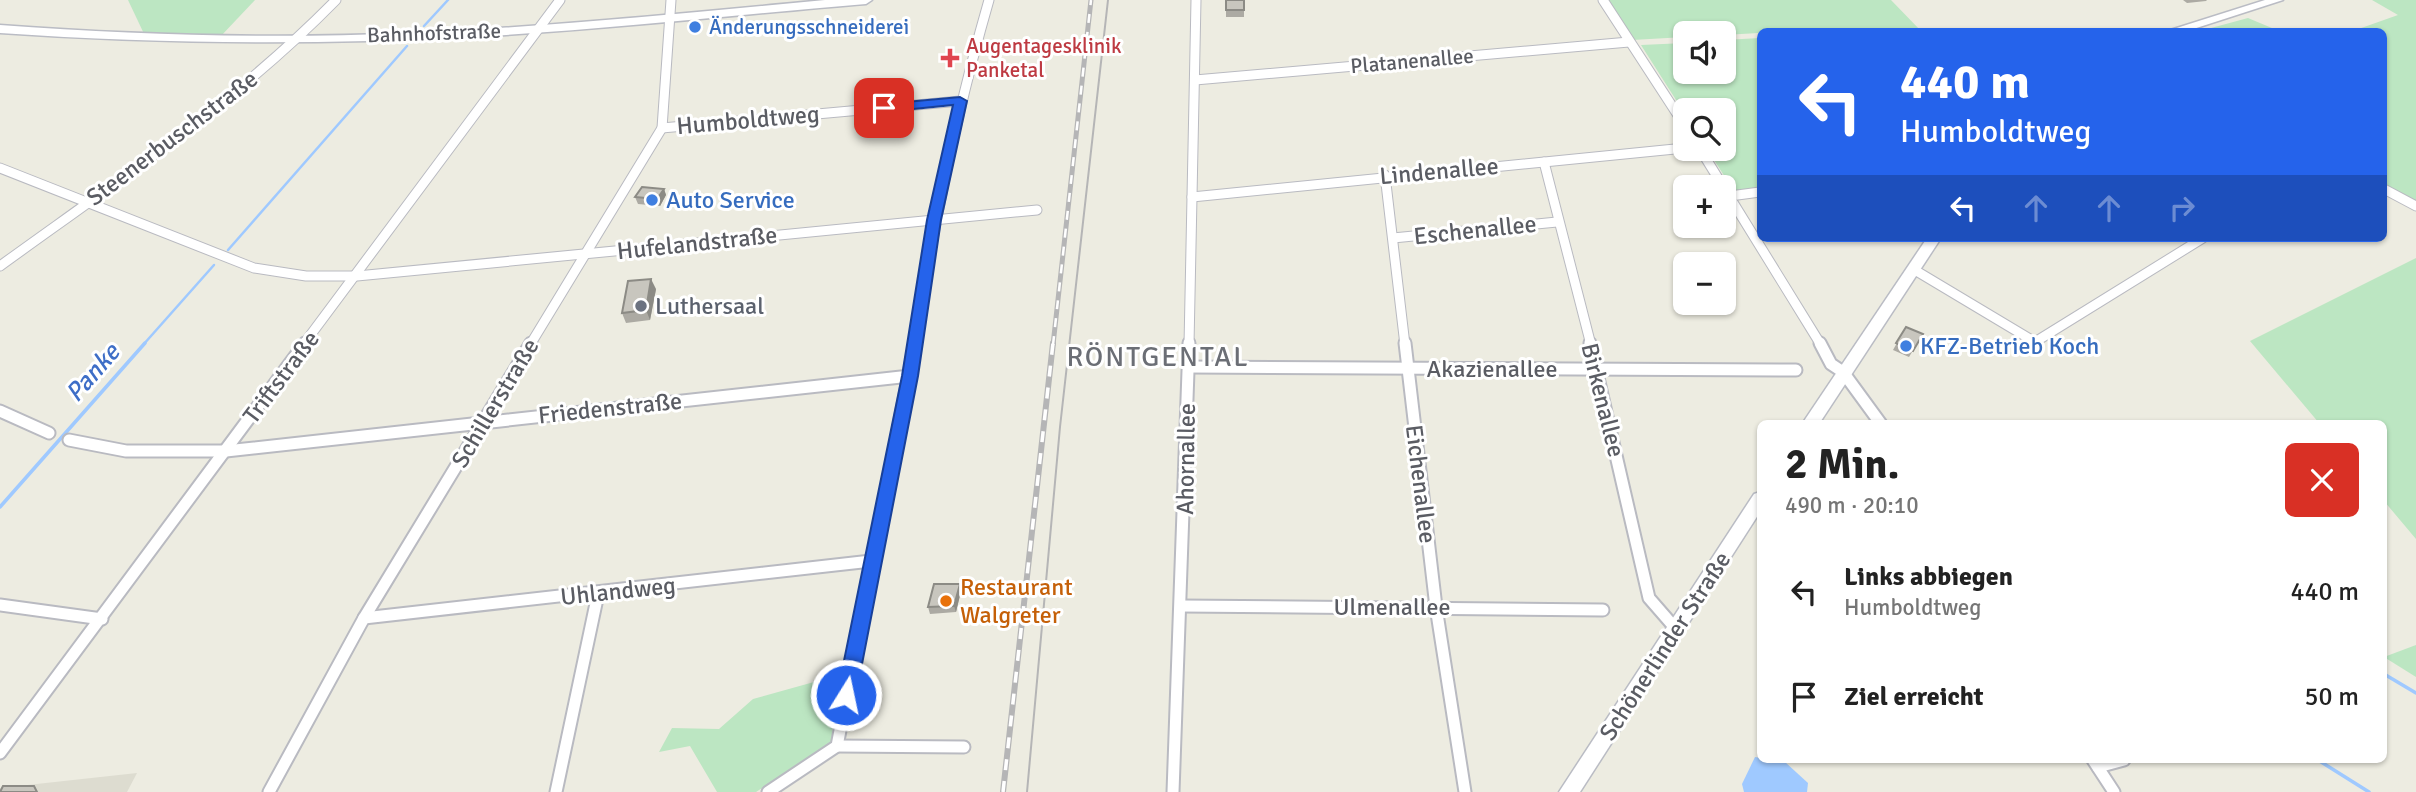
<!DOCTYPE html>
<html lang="de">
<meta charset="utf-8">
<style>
:root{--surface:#fff;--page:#f2f2f2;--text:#222;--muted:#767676}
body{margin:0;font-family:Signika,sans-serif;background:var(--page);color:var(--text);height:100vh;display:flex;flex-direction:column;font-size:26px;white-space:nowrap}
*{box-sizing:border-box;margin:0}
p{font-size:23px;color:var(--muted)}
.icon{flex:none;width:38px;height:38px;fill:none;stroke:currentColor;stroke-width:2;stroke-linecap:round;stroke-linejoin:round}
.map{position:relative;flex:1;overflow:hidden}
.sheet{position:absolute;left:1757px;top:420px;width:630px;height:343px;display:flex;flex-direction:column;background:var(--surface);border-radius:10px;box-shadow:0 2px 5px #0004}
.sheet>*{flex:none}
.hud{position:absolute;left:1757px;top:28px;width:630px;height:214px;border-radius:10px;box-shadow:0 2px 5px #0004;background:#2563eb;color:#fff;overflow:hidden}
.fabs{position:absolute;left:1673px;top:21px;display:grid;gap:14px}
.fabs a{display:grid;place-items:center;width:63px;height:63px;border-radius:10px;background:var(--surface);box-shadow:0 2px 5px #0004;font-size:35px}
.pin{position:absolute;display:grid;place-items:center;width:60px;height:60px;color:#fff;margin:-30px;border-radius:14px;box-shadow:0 4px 10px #0006}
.me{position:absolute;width:77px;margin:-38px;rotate:10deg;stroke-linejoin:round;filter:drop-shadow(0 0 5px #0008)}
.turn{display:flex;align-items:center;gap:24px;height:147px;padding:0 28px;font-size:32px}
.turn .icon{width:91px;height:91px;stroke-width:2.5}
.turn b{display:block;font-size:49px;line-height:60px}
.lanes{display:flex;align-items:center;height:66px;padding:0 28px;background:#0003;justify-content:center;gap:35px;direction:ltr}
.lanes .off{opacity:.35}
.round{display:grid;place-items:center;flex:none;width:74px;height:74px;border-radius:10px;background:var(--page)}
.overview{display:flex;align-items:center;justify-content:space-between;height:119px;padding:0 28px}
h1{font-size:42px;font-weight:800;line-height:52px}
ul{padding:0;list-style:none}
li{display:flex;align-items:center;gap:21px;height:105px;padding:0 28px}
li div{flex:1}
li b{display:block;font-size:26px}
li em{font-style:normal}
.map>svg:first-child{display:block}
</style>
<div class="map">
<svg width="2416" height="792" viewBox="0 0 2416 792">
<rect width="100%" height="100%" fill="#edece1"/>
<!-- education -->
<polygon fill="#dddcd0" points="137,773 127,792 0,792 0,788"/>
<!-- green -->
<g fill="#bce6c2">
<polygon points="128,0 255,0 220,37 146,38"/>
<polygon points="1607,0 1891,0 1921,31 1825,29 1724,35 1685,33 1685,37 1632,40"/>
<polygon points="2372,0 2416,0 2416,207 2384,190 2384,32 2350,32 2398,15"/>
<polygon points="2248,18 2279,31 2200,31"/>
<polygon points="1760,38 1760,188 1734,191 1707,149 1724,149 1724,110 1685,110 1685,114 1641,45 1685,43 1685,72 1724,72 1724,40"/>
<polygon points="2416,258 2416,539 2384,501 2384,424 2319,423 2250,341"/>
<polygon points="2416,645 2416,677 2384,657"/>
<polygon points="839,675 831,743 756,792 717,792 690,746 659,752 672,728 719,729 753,699"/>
</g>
<!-- water -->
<polygon fill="#9fc9ff" points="1755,757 1785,762 1808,783 1807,792 1744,792 1742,784"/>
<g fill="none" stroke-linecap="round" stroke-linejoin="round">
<!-- stream-far1 -->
<g stroke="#9fc9ff" stroke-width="2.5">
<polyline points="424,26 448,0"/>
<polyline points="228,250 407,46"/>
<polyline points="143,345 214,265"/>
</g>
<!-- stream -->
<g stroke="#9fc9ff" stroke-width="3.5">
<polyline points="0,507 145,343"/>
<polyline points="2384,674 2416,693"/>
<polyline points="2318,760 2369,792"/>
</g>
<defs>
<g id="street-far1">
<polyline points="1603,0 1685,126"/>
<polyline points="1195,80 1629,42"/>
<polyline points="662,128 960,101"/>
<polyline points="1700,149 1821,345"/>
<polyline points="1544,162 1591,345"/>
<polyline points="0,168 254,268 306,276 357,276 1037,210"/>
<polyline points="1385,175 1405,345"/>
<polyline points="2384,189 2416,206"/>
<polyline points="1730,196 1760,192"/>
<polyline points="1192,197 1685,148"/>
<polyline points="1393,238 1557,222"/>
<path d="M0,266C116,182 236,102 336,0"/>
<polyline points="1913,269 2035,342 2203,238"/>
<polyline points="303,345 560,0"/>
<polyline points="530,345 662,128 671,0"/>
<path d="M915,345C933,228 956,114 989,0"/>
<polyline points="1189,345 1196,0"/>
</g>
<g id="street">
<polyline points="1405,343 1436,607 1465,792"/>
<polyline points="1590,343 1649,598 1676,629"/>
<polyline points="1820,343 1831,364 1843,372 1881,424"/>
<polyline points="1189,367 1796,370"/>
<polyline points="0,411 49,433"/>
<polyline points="69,440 126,451 226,451 910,376"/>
<polyline points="0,605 102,619"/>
<polyline points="1181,606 1603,610"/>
<polyline points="364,618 871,561"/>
<polyline points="837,746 964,747"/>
<polyline points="0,753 305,343"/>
<polyline points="2093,760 2114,792"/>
<polyline points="2098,767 2124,760"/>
<polyline points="269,792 364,618 531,343"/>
<polyline points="556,792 598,594"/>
<polyline points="768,792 837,746 915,343"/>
<polyline points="1173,792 1189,343"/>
</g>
<g id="secondary">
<path d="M825,0H872L866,4C734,15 603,30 471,37C313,45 157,44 0,33V25C136,35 272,39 408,33C547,27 686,13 825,0Z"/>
<polygon points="2265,0 2283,0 2184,32 2164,32"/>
<polygon points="1927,238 1941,238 1819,424 1802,424"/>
<polygon points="1760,492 1760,512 1580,792 1559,792 1754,494"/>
</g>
</defs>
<!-- street-far1 casing -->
<use href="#street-far1" stroke="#b9bac1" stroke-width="11"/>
<!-- street casing -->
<use href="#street" stroke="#b9bac1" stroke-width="15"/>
<!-- secondary casing -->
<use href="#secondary" stroke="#babcc4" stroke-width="3"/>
<!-- street-far1 -->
<use href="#street-far1" stroke="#fff" stroke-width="9"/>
<!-- street -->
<use href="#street" stroke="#fff" stroke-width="11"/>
<!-- secondary -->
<use href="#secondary" fill="#fff" fill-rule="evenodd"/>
<!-- tram -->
<polyline stroke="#b5b5b6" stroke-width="2" points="1027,792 1060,427 1108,0"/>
<defs>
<polyline id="rail-far1" points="1053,345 1091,0"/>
<polyline id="rail" points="1003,792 1053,343"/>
</defs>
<!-- rail-far1 casing -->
<use href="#rail-far1" stroke="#b5b5b6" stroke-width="5"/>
<!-- rail casing -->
<use href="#rail" stroke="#b5b5b6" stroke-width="6"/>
<!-- rail-far1 -->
<use href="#rail-far1" stroke="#fff" stroke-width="2.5" stroke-dasharray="9" stroke-linecap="butt"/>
<!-- rail -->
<use href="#rail" stroke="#fff" stroke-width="3.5" stroke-dasharray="11" stroke-linecap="butt"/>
</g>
<!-- wall -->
<g fill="#acaaa3">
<rect x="1226" y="0" width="18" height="17"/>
<polygon points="2183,0 2207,0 2206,1 2187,3"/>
<polygon points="664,189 666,195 660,206 638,204 635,197"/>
<polygon points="656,289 650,320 626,323 622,313"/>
<polygon points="1906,327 1923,334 1909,357 1893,350"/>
<polygon points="961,591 956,612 930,614 928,607"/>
</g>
<!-- shaded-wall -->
<g fill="#8c8b85">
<polygon points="664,189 666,195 660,206 657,199"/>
<polygon points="651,279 656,289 650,320 646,310"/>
<polygon points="960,584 961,591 956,612 954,606"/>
</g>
<!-- building -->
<g fill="#c8c6be" stroke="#8c8b85" stroke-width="2">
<rect x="1226" y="0" width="18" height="10"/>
<polygon points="642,187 664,189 657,199 635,197"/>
<polygon points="651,279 646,310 622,313 628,281"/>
<polygon points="1906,327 1923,334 1913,351 1896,343"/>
<polygon points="934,584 960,584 954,606 928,607"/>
<polygon points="3,786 34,786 37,792 0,792"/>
</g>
<!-- route -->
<polygon fill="#2563eb" stroke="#184099" stroke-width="2" points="960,97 967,101 941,220 918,376 856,695 853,701 846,704 840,701 837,695 902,376 927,220 953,105 884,112 877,108 884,104"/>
<!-- markers -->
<g fill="#3f7fe0" stroke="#fff" stroke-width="2.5">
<circle cx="695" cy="27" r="7"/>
<circle cx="652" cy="200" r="7"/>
<circle cx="1906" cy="346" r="7"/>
</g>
<path fill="#e0444e" stroke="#fff" stroke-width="2.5" d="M946.5 47.5h7v7h7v7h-7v7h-7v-7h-7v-7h7z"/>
<circle fill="#6b7280" stroke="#fff" stroke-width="2.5" cx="641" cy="306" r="7"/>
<circle fill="#e8710a" stroke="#fff" stroke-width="2.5" cx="946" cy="601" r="7"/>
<g text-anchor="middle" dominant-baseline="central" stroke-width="6" stroke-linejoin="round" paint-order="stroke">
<!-- far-shop labels -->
<g font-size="21" fill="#366cbe" stroke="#fff" text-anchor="start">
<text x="709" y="27">Änderungsschneiderei</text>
</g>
<!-- far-street labels -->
<g font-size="21" fill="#5a5c63" stroke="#fff">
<text transform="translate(434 33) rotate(-2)">Bahnhofstraße</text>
<text transform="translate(1412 61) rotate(-5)">Platanenallee</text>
</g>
<!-- far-health labels -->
<g font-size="21" fill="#be3a42" stroke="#fff" text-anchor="start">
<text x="966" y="46">Augentagesklinik<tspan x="966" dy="24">Panketal</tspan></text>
</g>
<!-- street labels -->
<g font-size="24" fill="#5a5c63" stroke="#fff">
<text transform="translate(748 120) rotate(-5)">Humboldtweg</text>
<text transform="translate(172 138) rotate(-37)">Steenerbuschstraße</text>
<text transform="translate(1439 171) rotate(-5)">Lindenallee</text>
<text transform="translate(1475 230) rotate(-6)">Eschenallee</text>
<text transform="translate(697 243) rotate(-6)">Hufelandstraße</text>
<text x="1492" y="369">Akazienallee</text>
<text transform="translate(281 377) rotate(-53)">Triftstraße</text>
<text transform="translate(1603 400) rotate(76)">Birkenallee</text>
<text transform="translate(495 403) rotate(-59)">Schillerstraße</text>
<text transform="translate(610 408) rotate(-6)">Friedenstraße</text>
<text transform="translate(1186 459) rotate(-89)">Ahornallee</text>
<text transform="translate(1421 484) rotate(83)">Eichenallee</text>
<text transform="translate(618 591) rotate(-6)">Uhlandweg</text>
<text x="1392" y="607">Ulmenallee</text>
<text transform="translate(1665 646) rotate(-57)">Schönerlinder Straße</text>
</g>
<!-- shop labels -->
<g font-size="24" fill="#366cbe" stroke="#fff" text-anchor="start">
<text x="666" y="200">Auto Service</text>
<text x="1920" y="346">KFZ-Betrieb Koch</text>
</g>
<!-- worship labels -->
<g font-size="24" fill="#5b616d" stroke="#fff" text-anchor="start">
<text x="655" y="306">Luthersaal</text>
</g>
<!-- food labels -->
<g font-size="24" fill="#c56008" stroke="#fff" text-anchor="start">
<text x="960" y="587">Restaurant<tspan x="960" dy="28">Walgreter</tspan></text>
</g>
<!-- water labels -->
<g font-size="26" font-style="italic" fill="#3e6ec7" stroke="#fff">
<text transform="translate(93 373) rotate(-49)">Panke</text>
</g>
<!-- quarter labels -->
<g font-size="28" letter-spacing="2" fill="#6b6e75" stroke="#fff">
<text x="1158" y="357">RÖNTGENTAL</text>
</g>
</g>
</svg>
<div class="fabs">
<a><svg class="icon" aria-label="sound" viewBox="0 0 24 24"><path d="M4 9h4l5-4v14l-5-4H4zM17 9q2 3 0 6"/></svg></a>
<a><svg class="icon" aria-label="search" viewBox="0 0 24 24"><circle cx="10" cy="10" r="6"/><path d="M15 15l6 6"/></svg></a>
<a>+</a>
<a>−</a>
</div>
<div class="pin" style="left:884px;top:108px;background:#d93025"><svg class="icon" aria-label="arrive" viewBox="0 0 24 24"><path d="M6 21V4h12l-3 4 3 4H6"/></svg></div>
<svg class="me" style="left:846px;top:695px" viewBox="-20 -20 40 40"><circle r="17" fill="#2563eb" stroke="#fff" stroke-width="3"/><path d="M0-11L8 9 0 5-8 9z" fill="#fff"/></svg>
<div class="hud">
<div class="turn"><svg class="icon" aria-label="left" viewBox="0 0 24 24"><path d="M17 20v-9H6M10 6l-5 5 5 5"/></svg><div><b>440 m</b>Humboldtweg</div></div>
<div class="lanes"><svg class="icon" aria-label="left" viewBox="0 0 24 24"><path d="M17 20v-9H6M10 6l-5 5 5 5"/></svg><svg class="icon off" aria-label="ahead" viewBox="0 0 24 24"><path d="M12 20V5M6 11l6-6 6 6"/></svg><svg class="icon off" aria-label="ahead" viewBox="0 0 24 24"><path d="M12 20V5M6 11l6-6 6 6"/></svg><svg class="icon off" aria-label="right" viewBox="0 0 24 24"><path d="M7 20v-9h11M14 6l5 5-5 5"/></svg></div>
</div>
<section class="sheet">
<div class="overview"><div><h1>2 Min.</h1><p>490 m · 20:10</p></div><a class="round" style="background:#d93025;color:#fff"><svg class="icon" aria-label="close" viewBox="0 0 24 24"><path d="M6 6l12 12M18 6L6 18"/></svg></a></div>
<ul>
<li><svg class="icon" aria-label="left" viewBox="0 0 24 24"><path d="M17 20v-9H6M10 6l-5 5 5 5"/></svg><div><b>Links abbiegen</b><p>Humboldtweg</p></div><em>440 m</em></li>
<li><svg class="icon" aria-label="arrive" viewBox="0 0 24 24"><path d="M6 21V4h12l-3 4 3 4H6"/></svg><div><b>Ziel erreicht</b></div><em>50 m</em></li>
</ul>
</section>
</div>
